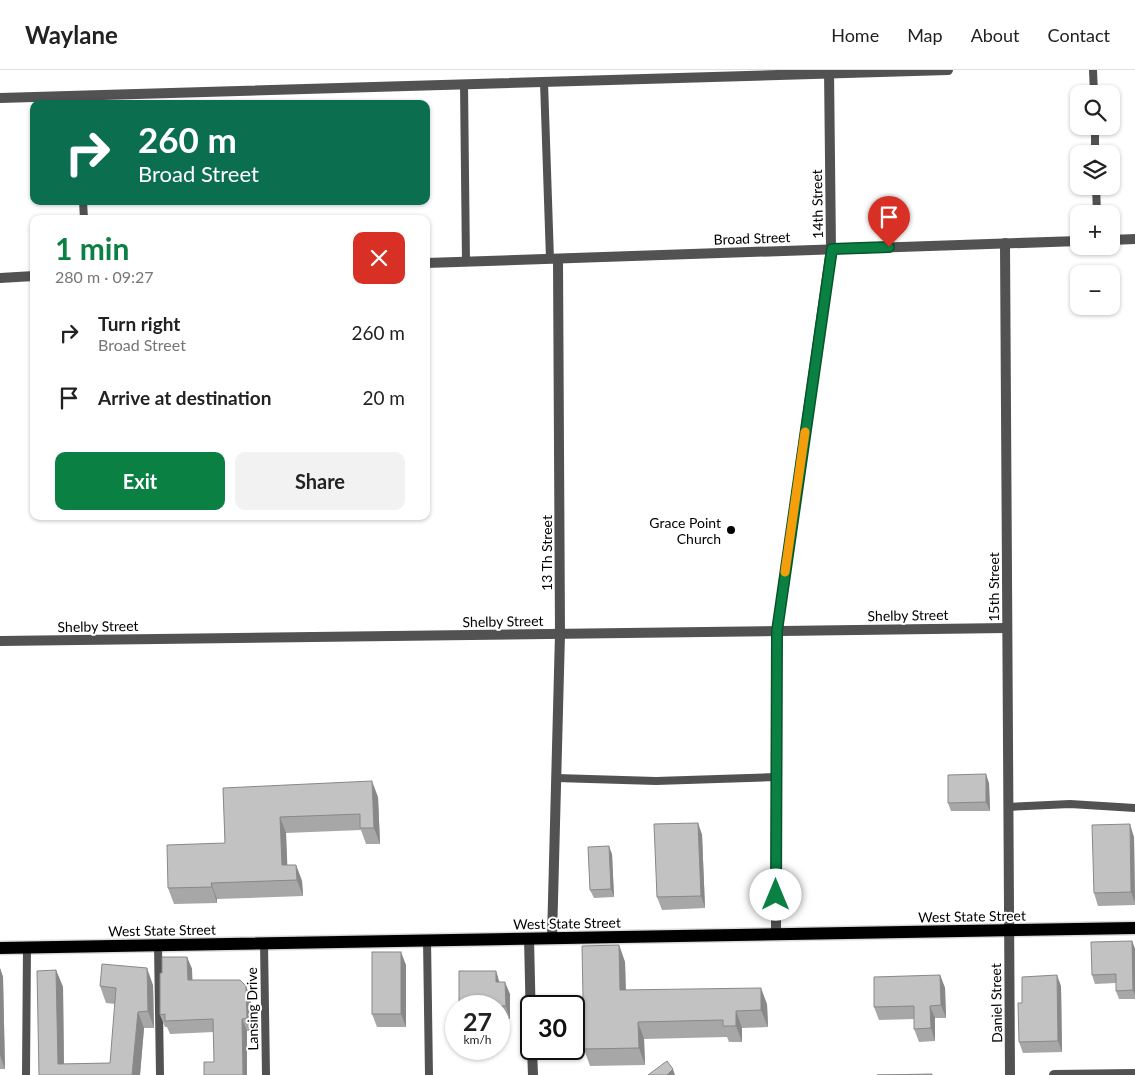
<!DOCTYPE html>
<meta charset="utf-8">
<style>
:root{--surface:#fff;--page:#f2f2f2;--text:#222;--muted:#767676;--line:#e0e0e0;--accent:#0b8043}
body{margin:0;font-family:Lato,sans-serif;background:var(--page);color:var(--text);height:100vh;display:flex;flex-direction:column;font-size:19px;white-space:nowrap}
*{box-sizing:border-box;margin:0}
p{font-size:16px;color:var(--muted)}
.icon{flex:none;width:28px;height:28px;fill:none;stroke:currentColor;stroke-width:2;stroke-linecap:round;stroke-linejoin:round}
.map{position:relative;flex:1;overflow:hidden}
.details{position:absolute;left:30px;top:145px;width:400px;height:305px;display:flex;flex-direction:column;background:var(--surface);border-radius:10px;box-shadow:0 1px 4px #0004}
.details>*{flex:none}
.top-card{position:absolute;left:30px;top:30px;width:400px;height:105px;border-radius:10px;box-shadow:0 1px 4px #0004;background:#0b6e4f;color:#fff;overflow:hidden}
.buttons{position:absolute;left:1070px;top:15px;display:grid;gap:10px}
.buttons a{display:grid;place-items:center;width:50px;height:50px;border-radius:10px;background:var(--surface);box-shadow:0 1px 4px #0004;font-size:25px}
.speed{position:absolute;left:445px;top:925px;display:flex;gap:10px;font-size:25px;font-weight:700;text-align:center}
.speed>*{display:grid;place-content:center;width:65px;height:65px;border-radius:50%;background:var(--surface);box-shadow:0 1px 4px #0004;line-height:1}
.speed small{font-size:12px;font-weight:400}
.speed .limit{border:2px solid #111;border-radius:8px;background:#fff;color:#111}
.pin{position:absolute;display:grid;place-items:center;width:42px;height:42px;color:#fff;margin:-51px -21px;border-radius:50% 50% 50% 0;rotate:-45deg;box-shadow:0 0 5px #0007}
.pin .icon{rotate:45deg}
.me{position:absolute;width:55px;margin:-28px;rotate:0deg;stroke-linejoin:round;filter:drop-shadow(0 0 4px #0008)}
.turn{display:flex;align-items:center;gap:18px;height:105px;padding:0 25px;font-size:22px}
.turn .icon{width:65px;height:65px;stroke-width:2.5}
.turn b{display:block;font-size:35px;line-height:42px}
.round{display:grid;place-items:center;flex:none;width:52px;height:52px;border-radius:10px;background:var(--page)}
.headline{display:flex;align-items:center;justify-content:space-between;height:85px;padding:0 25px}
h1{font-size:30px;font-weight:700;line-height:38px;color:var(--accent)}
.action{display:flex;gap:10px;margin-top:auto;padding:10px 25px}
.action a{flex:1;height:58px;border-radius:10px;background:var(--accent);color:#fff;font-size:20px;font-weight:700;line-height:58px;text-align:center}
.action a+a{background:var(--page);color:var(--text)}
ul{padding:0;list-style:none}
li{display:flex;align-items:center;gap:15px;height:65px;padding:0 25px}
li div{flex:1}
li b{display:block;font-size:19px}
li em{font-style:normal}
header{display:flex;align-items:center;gap:30px;box-sizing:border-box;height:70px;padding:0 25px;background:var(--surface);border-bottom:1px solid var(--line)}
header strong{font-size:24px}
nav{display:flex;gap:28px;margin-inline-start:auto;font-size:18px}
.map>svg:first-child{display:block}
</style>
<header>
<strong>Waylane</strong>
<nav><a>Home</a><a>Map</a><a>About</a><a>Contact</a></nav>
</header>
<div class="map">
<svg width="1135" height="1005" viewBox="0 0 1135 1005">
<rect width="100%" height="100%" fill="#fff"/>
<g fill="none" stroke-linecap="round" stroke-linejoin="round">
<defs>
<polyline id="primary" points="0,878 1135,858"/>
</defs>
<!-- primary casing -->
<use href="#primary" stroke="#dbdbdb" stroke-width="15"/>
<!-- lane -->
<g stroke="#525252" stroke-width="8">
<polyline points="1093,0 1094,24"/>
<polyline points="544,12 550,189"/>
<polyline points="464,14 466,192"/>
<polyline points="1095,56 1095,84"/>
<polyline points="1096,116 1097,144"/>
<polyline points="83,131 84,149"/>
<polyline points="556,708 656,711 776,707"/>
<polyline points="1008,737 1070,734 1135,738"/>
<polyline points="427,870 429,1005"/>
<polyline points="264,873 266,1005"/>
<polyline points="158,875 160,1005"/>
<polyline points="26,1005 27,877"/>
</g>
<!-- street -->
<g stroke="#525252" stroke-width="10">
<polyline points="0,28 948,0"/>
<polyline points="1111,170 1135,169"/>
<polyline points="1005,173 1010,1005"/>
<polyline points="426,193 1079,171"/>
<polyline points="0,208 34,206"/>
<polyline points="0,571 1007,558"/>
<polyline points="776,864 777,561 831,179 829,0"/>
<polyline points="529,868 531,955"/>
<polyline points="552,868 560,564 558,189"/>
<polyline points="532,979 533,1005"/>
<polyline points="1054,1005 1135,1004"/>
</g>
<!-- primary -->
<use href="#primary" stroke="#000" stroke-width="12"/>
</g>
<!-- wall -->
<g fill="#a7a7a7">
<polygon points="989,713 990,741 951,741 948,733"/>
<polygon points="223,718 378,727 380,774 366,774 361,760 286,763 287,795 296,795 302,811 303,826 217,829 217,833 174,834 168,818 225,773"/>
<polygon points="698,753 702,765 705,838 662,840 657,827"/>
<polygon points="1134,767 1135,835 1098,836 1094,823"/>
<polygon points="612,784 614,827 594,828 590,820"/>
<polygon points="1132,871 1135,879 1135,929 1119,929 1116,921 1116,913 1095,914 1092,905"/>
<polygon points="619,875 625,892 626,920 767,934 768,957 742,958 742,972 729,972 727,967 644,969 645,995 590,996 584,979"/>
<polygon points="187,887 192,899 192,910 251,928 251,961 247,961 214,992 214,962 170,964 167,957 165,957 160,945"/>
<polygon points="406,895 406,957 377,957 372,944"/>
<polygon points="0,898 3,907 5,999 0,999"/>
<polygon points="56,900 63,917 64,994 110,993 115,934 106,933 100,916 153,915 154,958 144,958 140,1005 39,1005"/>
<polygon points="496,901 499,912 510,924 510,949 499,949 499,957 499,936"/>
<polygon points="940,905 945,918 946,948 935,948 935,971 919,972 914,959 914,949 879,950 874,937"/>
<polygon points="1061,916 1062,982 1023,983 1019,972"/>
</g>
<!-- shaded-wall -->
<g fill="#888">
<polygon points="986,704 989,713 990,741 986,732"/>
<polygon points="372,711 378,727 380,774 374,758"/>
<polygon points="280,747 286,763 288,811 282,795"/>
<polygon points="698,753 702,765 705,838 701,826"/>
<polygon points="1130,754 1134,767 1135,833 1131,822"/>
<polygon points="609,776 612,784 614,827 611,819"/>
<polygon points="296,795 302,811 303,826 297,810"/>
<polygon points="211,813 217,829 217,833 212,817"/>
<polygon points="1132,871 1135,879 1135,925 1133,920"/>
<polygon points="619,875 625,892 626,937 620,920"/>
<polygon points="401,882 406,895 406,957 401,944"/>
<polygon points="187,887 192,899 193,923 188,910"/>
<polygon points="0,898 3,907 5,999 0,985"/>
<polygon points="147,898 153,915 154,958 148,941"/>
<polygon points="56,900 63,917 64,1005 58,994"/>
<polygon points="496,901 500,914 496,912"/>
<polygon points="940,905 945,918 946,948 941,935"/>
<polygon points="1057,905 1061,916 1062,982 1058,971"/>
<polygon points="505,912 510,924 510,949 506,936"/>
<polygon points="246,916 251,928 251,961 247,948"/>
<polygon points="761,918 767,934 768,957 761,940"/>
<polygon points="930,936 935,948 935,971 931,958"/>
<polygon points="736,941 742,958 742,972 736,956"/>
<polygon points="138,942 144,958 140,1005 132,1005"/>
<polygon points="242,949 247,961 247,1005 243,1005"/>
<polygon points="638,952 644,969 645,995 639,978"/>
<polygon points="673,999 675,1005 667,1005"/>
</g>
<!-- building -->
<g fill="#c2c2c2" stroke="#888">
<polygon points="986,704 986,732 948,733 948,705"/>
<polygon points="372,711 374,758 360,758 360,744 280,747 282,795 296,795 297,810 211,813 212,817 168,818 167,775 225,773 223,718"/>
<polygon points="698,753 701,826 657,827 654,754"/>
<polygon points="1130,754 1131,822 1094,823 1092,755"/>
<polygon points="609,776 611,819 590,820 588,777"/>
<polygon points="1132,871 1133,920 1116,921 1116,904 1092,905 1091,872"/>
<polygon points="619,875 620,920 761,918 761,940 736,941 736,956 723,956 723,950 638,952 639,978 584,979 582,876"/>
<rect x="372" y="882" width="29" height="62"/>
<polygon points="162,887 187,887 188,910 240,910 246,916 247,948 242,949 243,1005 204,1005 204,992 214,992 213,949 165,951 165,944 160,945 160,903 162,903"/>
<polygon points="102,894 147,898 148,941 138,942 132,1005 39,1005 37,901 56,900 58,994 110,993 116,918 100,916"/>
<polygon points="459,901 496,901 496,912 505,912 506,936 459,936"/>
<polygon points="940,905 941,935 930,936 931,958 914,959 914,936 874,937 874,907"/>
<polygon points="1057,905 1058,971 1019,972 1018,933 1022,933 1022,907"/>
<polygon points="667,991 673,999 667,1005 648,1005"/>
<polygon points="932,1004 932,1005 877,1005"/>
</g>
<g fill="none" stroke-linecap="round" stroke-linejoin="round">
<defs>
<polyline id="route" points="776,825 777,561 832,179 889,177"/>
</defs>
<!-- route casing -->
<use href="#route" stroke="#07532c" stroke-width="12"/>
<!-- route -->
<use href="#route" stroke="#0b8043" stroke-width="9"/>
<!-- slow -->
<polyline stroke="#f59e0b" stroke-width="9" points="785,502 805,362"/>
</g>
<!-- markers -->
<circle fill="#000" stroke="#fff" stroke-width="2" cx="731" cy="460" r="5"/>
<g text-anchor="middle" dominant-baseline="central" stroke-width="4" stroke-linejoin="round" paint-order="stroke">
<!-- street labels -->
<g font-size="14" fill="#000" stroke="#fff">
<text transform="translate(817 134) rotate(-91)">14th Street</text>
<text transform="translate(752 168) rotate(-2)">Broad Street</text>
<text transform="translate(546 483) rotate(-90)">13 Th Street</text>
<text transform="translate(993 517) rotate(-90)">15th Street</text>
<text transform="translate(908 545) rotate(-1)">Shelby Street</text>
<text transform="translate(503 551) rotate(-1)">Shelby Street</text>
<text transform="translate(98 556) rotate(-1)">Shelby Street</text>
<text transform="translate(972 846) rotate(-1)">West State Street</text>
<text transform="translate(567 853) rotate(-1)">West State Street</text>
<text transform="translate(162 860) rotate(-1)">West State Street</text>
<text transform="translate(996 933) rotate(-91)">Daniel Street</text>
<text transform="translate(252 939) rotate(-91)">Lansing Drive</text>
</g>
<!-- poi labels -->
<g font-size="14" fill="#000" stroke="#fff" text-anchor="end">
<text x="721" y="452">Grace Point<tspan x="721" dy="16">Church</tspan></text>
</g>
</g>
</svg>
<div class="buttons">
<a><svg class="icon" aria-label="search" viewBox="0 0 24 24"><circle cx="10" cy="10" r="6"/><path d="M15 15l6 6"/></svg></a>
<a><svg class="icon" aria-label="layers" viewBox="0 0 24 24"><path d="M12 4l9 5-9 5-9-5zM3 14l9 5 9-5"/></svg></a>
<a>+</a>
<a>−</a>
</div>
<div class="speed"><div>27<small>km/h</small></div><div class="limit">30</div></div>
<div class="pin" style="left:889px;top:177px;background:#d93025"><svg class="icon" aria-label="arrive" viewBox="0 0 24 24"><path d="M6 21V4h12l-3 4 3 4H6"/></svg></div>
<svg class="me" style="left:776px;top:825px" viewBox="-20 -20 40 40"><circle r="19" fill="#fff"/><path d="M0-13L10 11 0 6-10 11z" fill="#0b8043"/></svg>
<div class="top-card">
<div class="turn"><svg class="icon" aria-label="right" viewBox="0 0 24 24"><path d="M7 20v-9h11M14 6l5 5-5 5"/></svg><div><b>260 m</b>Broad Street</div></div>
</div>
<section class="details">
<div class="headline"><div><h1>1 min</h1><p>280 m · 09:27</p></div><a class="round" style="background:#d93025;color:#fff"><svg class="icon" aria-label="close" viewBox="0 0 24 24"><path d="M6 6l12 12M18 6L6 18"/></svg></a></div>
<ul>
<li><svg class="icon" aria-label="right" viewBox="0 0 24 24"><path d="M7 20v-9h11M14 6l5 5-5 5"/></svg><div><b>Turn right</b><p>Broad Street</p></div><em>260 m</em></li>
<li><svg class="icon" aria-label="arrive" viewBox="0 0 24 24"><path d="M6 21V4h12l-3 4 3 4H6"/></svg><div><b>Arrive at destination</b></div><em>20 m</em></li>
</ul>
<div class="action"><a>Exit</a><a>Share</a></div>
</section>
</div>
